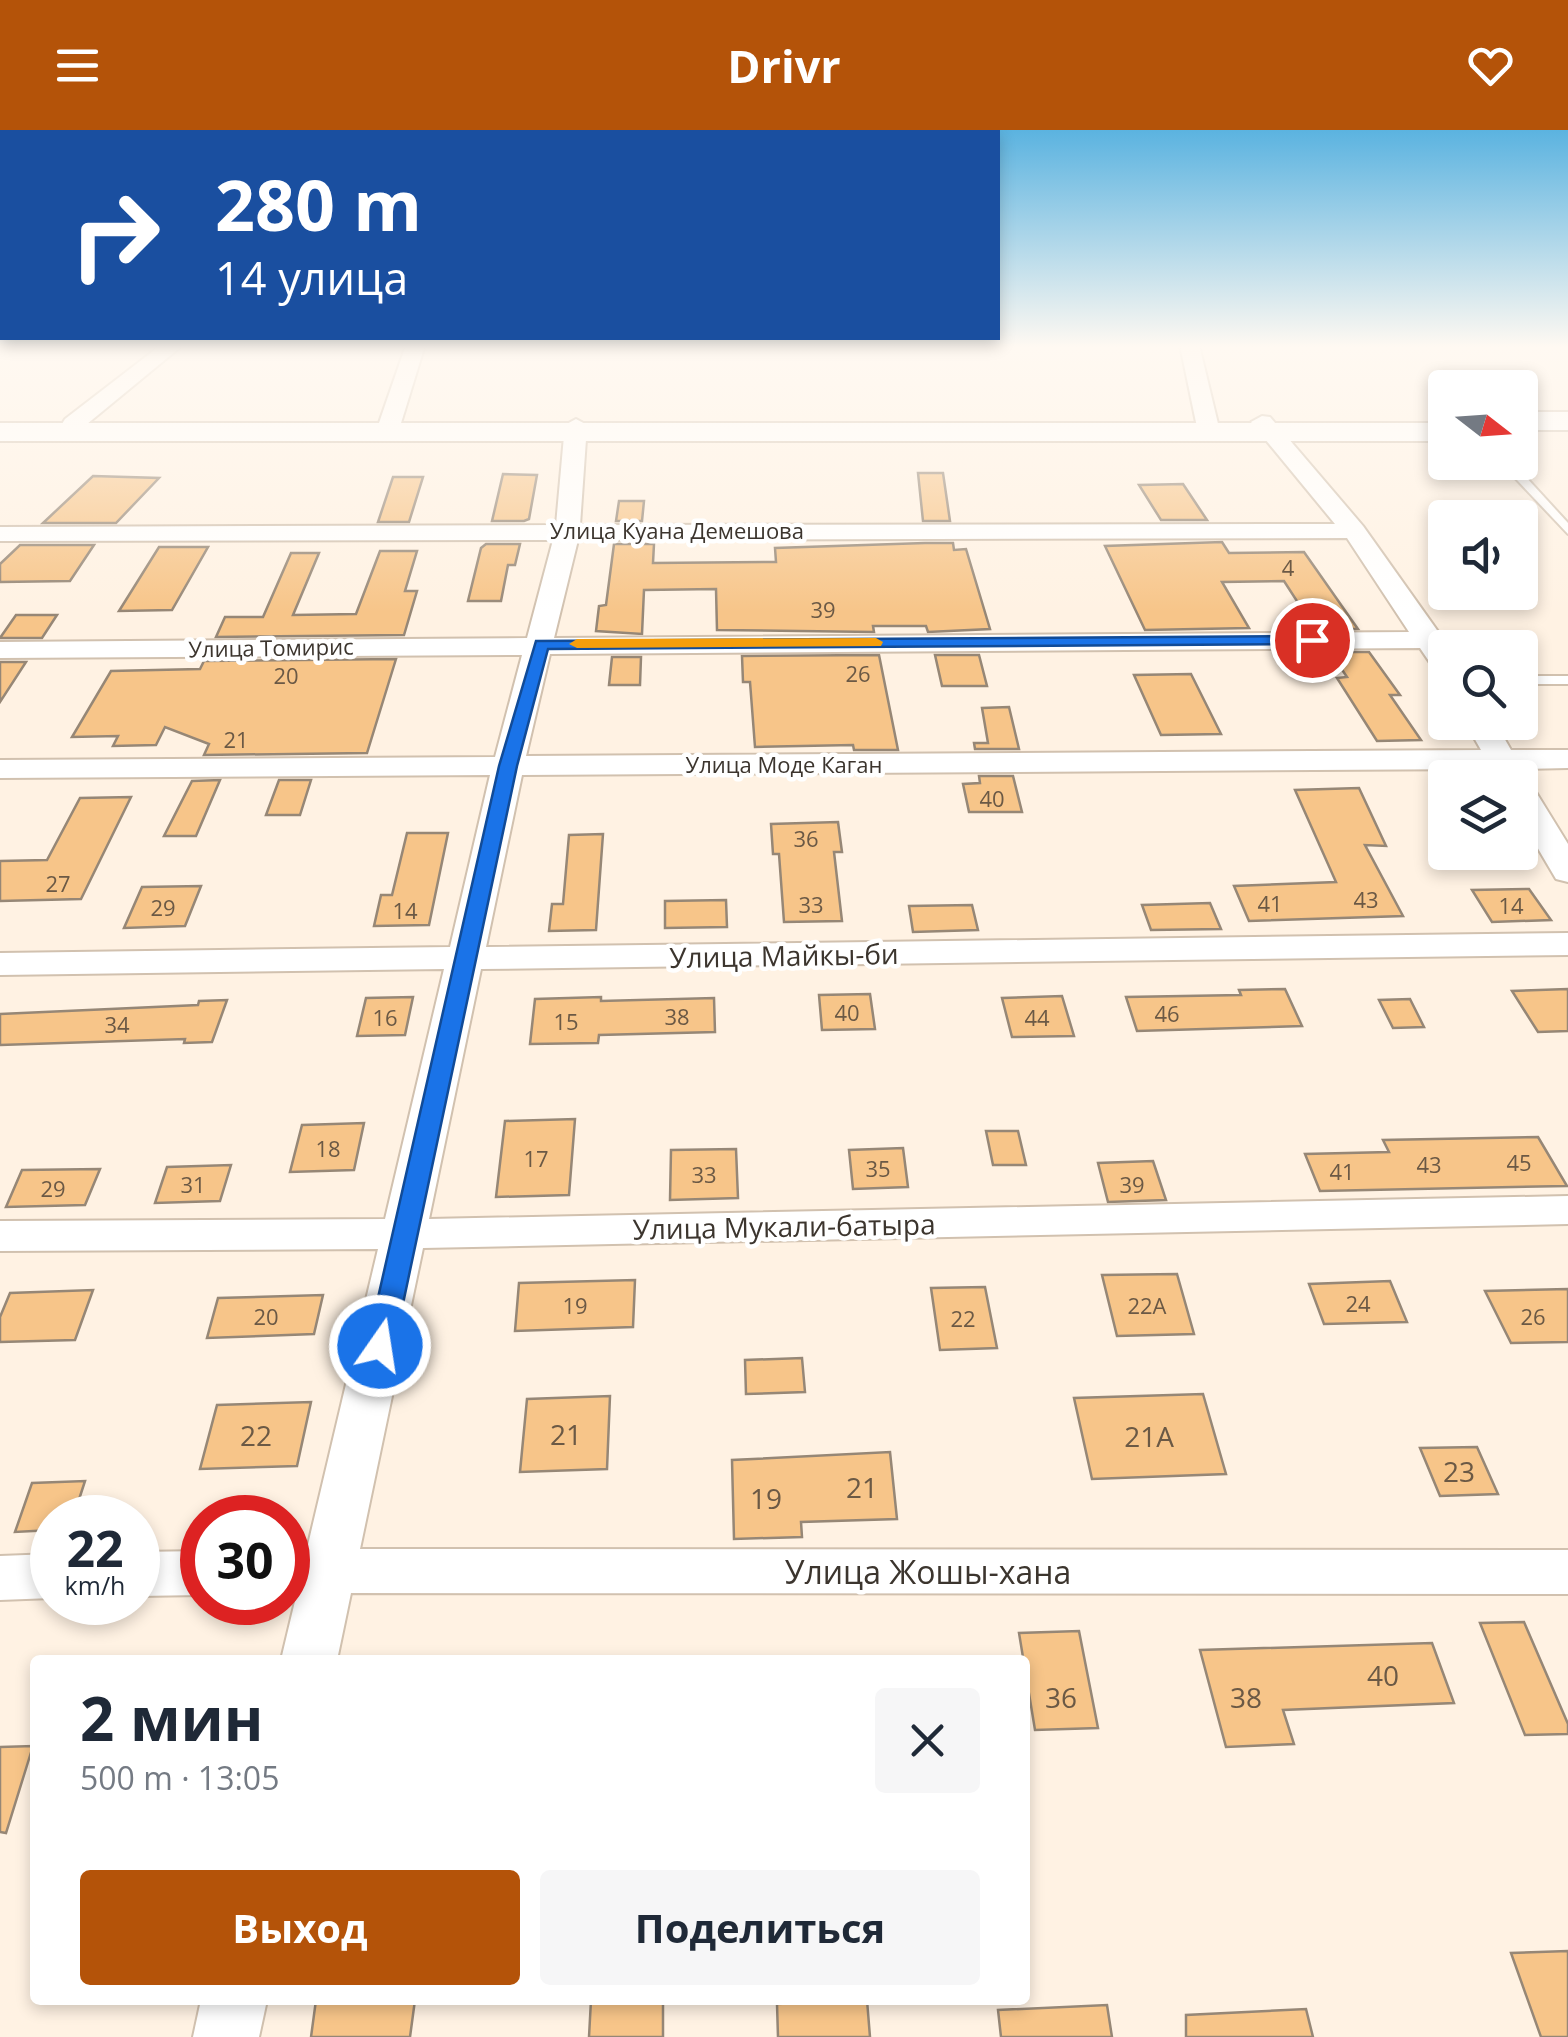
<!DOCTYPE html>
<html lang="ru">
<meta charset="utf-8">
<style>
:root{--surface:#fff;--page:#f6f6f7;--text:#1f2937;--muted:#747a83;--accent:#b45309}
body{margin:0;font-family:"Open Sans",sans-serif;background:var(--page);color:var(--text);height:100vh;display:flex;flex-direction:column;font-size:38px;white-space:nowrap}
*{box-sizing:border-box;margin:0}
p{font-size:32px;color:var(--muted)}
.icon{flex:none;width:55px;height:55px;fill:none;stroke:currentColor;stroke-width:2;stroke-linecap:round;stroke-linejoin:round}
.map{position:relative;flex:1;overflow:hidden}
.details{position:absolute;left:30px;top:1525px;width:1000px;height:350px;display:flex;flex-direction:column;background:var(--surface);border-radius:10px;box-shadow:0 5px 15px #0003}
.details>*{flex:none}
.banner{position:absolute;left:0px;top:0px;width:1000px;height:210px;box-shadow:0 5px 15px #0003;background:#1a4fa0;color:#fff;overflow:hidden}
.needle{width:65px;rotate:107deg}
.fabs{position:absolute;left:1428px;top:240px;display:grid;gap:20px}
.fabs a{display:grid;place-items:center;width:110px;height:110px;border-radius:10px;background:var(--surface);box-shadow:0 5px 15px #0003;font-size:50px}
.speed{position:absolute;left:30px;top:1365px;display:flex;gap:20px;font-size:50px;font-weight:700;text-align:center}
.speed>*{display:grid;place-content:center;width:130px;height:130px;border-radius:50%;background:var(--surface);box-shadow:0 5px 15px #0003;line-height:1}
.speed small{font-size:25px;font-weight:400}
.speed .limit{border:15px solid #d22;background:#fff;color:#111}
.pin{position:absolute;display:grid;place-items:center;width:85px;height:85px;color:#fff;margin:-42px;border:5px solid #fff;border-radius:50%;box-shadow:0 2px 10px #0007}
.me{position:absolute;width:110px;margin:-55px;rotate:13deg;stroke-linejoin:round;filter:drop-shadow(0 0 8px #0008)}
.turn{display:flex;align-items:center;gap:35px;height:210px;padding:0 50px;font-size:45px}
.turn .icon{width:130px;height:130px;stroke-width:2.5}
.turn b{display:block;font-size:70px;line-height:85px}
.round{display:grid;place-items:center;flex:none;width:105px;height:105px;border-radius:10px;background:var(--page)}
.head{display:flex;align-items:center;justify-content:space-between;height:170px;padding:0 50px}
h1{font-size:60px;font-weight:700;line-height:75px}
.action{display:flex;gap:20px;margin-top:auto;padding:20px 50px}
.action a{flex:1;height:115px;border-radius:10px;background:var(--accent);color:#fff;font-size:40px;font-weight:700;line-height:115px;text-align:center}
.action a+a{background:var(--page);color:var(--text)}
header{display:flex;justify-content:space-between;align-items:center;height:130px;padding:0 50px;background:var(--accent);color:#fff;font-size:45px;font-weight:700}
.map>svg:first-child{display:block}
</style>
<header><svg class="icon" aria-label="menu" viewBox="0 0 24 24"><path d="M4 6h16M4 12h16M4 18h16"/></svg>Drivr<svg class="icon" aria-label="heart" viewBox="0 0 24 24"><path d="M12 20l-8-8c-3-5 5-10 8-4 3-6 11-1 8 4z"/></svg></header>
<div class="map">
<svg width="1568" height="1907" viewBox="0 0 1568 1907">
<rect width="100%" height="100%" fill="#fff2e3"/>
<!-- building -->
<g fill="#f7c589" stroke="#968776" stroke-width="2.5">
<polygon points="918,343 943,343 950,391 923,391"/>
<polygon points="503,344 537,345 529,389 524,391 492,391"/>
<polygon points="93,346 159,348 116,393 43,393"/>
<polygon points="393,347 423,347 409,392 378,392"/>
<polygon points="1183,354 1207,390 1161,390 1139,355"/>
<polygon points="619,371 644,371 642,391 616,391"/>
<polygon points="1222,412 1229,423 1304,422 1358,499 1315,499 1284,451 1222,452 1249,498 1145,500 1105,416"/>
<polygon points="925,413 953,413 954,420 966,419 990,499 928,502 926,496 873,496 874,502 717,500 716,459 644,460 642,504 596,501 599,476 606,475 614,414 654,414 653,433 776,432 775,418"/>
<polygon points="486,414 520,414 515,435 508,435 501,471 468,471 481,418"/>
<polygon points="20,415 94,415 70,451 0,452 0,434"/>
<polygon points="159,417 208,417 172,480 119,481"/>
<polygon points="380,421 417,421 405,461 417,461 404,505 216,507 225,487 263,487 291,423 319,423 293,485 356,484"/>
<polygon points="16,485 57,485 42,508 0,508"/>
<polygon points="1330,522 1369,522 1400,565 1390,565 1421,610 1377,611 1337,548 1347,547"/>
<polygon points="879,525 898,620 854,620 853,615 755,617 750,552 743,552 742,526"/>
<polygon points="935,525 979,525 987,556 942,556"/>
<polygon points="612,527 641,527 640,555 609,555"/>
<polygon points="396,529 367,623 204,625 209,614 165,597 156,615 113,616 118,606 72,607 111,541 200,539 204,531"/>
<polygon points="0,532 26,532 0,572"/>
<polygon points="1191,544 1221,604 1161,605 1134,545"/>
<polygon points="1009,577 1019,619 975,619 974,613 988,613 982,578"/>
<polygon points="979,646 1013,646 1022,682 969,682 963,654 980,653"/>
<polygon points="220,650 196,706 164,706 192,651"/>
<polygon points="279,650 311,650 300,685 266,685"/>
<polygon points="1359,658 1386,716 1365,715 1403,786 1249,791 1234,756 1336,752 1295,660"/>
<polygon points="131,667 81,769 0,771 0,731 47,730 80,668"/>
<polygon points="838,692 842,722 834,722 842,791 784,792 779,724 773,724 771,694"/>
<polygon points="407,703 448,703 429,795 374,796 381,765 392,765"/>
<polygon points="603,704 596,800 549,801 552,774 563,774 569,705"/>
<polygon points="201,756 185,796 124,798 142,757"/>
<polygon points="1529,759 1551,790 1492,792 1472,760"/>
<polygon points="726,770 727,797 665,798 665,771"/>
<polygon points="1210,773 1221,799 1151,800 1142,775"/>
<polygon points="972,775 978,800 913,802 909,776"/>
<polygon points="1285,859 1302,896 1137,901 1126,867 1241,865 1239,860"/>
<polygon points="1568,859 1568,901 1538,902 1512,861"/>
<polygon points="870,864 875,899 822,900 819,865"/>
<polygon points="1062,866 1074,906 1012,907 1002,868"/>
<polygon points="413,867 405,905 357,906 366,868"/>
<polygon points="601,867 601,871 714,868 715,902 599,905 598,913 530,914 535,869"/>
<polygon points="1410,869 1424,897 1393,898 1379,870"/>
<polygon points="227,870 212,912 184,913 185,909 0,915 0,884 198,875 199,871"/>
<polygon points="575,989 569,1065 496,1067 505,991"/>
<polygon points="364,993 354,1040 290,1042 302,995"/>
<polygon points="986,1001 1018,1001 1026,1035 993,1035"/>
<polygon points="1538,1007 1567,1056 1320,1061 1305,1024 1389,1022 1383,1010"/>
<polygon points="903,1018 908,1057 853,1059 849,1020"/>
<polygon points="736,1019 738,1068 670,1070 671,1020"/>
<polygon points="1153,1031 1166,1070 1108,1072 1098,1033"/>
<polygon points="231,1035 220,1071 155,1073 167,1037"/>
<polygon points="100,1039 85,1075 6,1077 22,1040"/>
<polygon points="1177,1144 1194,1204 1117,1206 1102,1145"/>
<polygon points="635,1150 633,1197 515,1201 519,1153"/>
<polygon points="1390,1151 1407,1192 1324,1194 1309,1154"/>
<polygon points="985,1157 997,1218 940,1220 931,1158"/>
<polygon points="1568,1159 1568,1212 1511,1213 1485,1161"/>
<polygon points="93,1160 75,1210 0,1212 0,1187 10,1163"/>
<polygon points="323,1165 314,1204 207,1208 218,1168"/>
<polygon points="802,1228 805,1262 746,1264 745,1230"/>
<polygon points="1203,1264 1226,1344 1092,1349 1074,1268"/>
<polygon points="610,1266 607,1339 520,1342 527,1269"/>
<polygon points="311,1272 297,1336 200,1339 217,1275"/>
<polygon points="1477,1317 1498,1364 1440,1366 1420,1318"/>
<polygon points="890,1322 897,1389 801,1392 802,1407 734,1409 732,1330"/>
<polygon points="85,1351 73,1388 52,1388 52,1400 15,1402 32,1353"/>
<polygon points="1524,1492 1568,1594 1568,1604 1525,1605 1480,1493"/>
<polygon points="1079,1501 1098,1598 1035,1600 1019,1503"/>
<polygon points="1432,1513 1454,1573 1283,1580 1294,1614 1226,1617 1200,1520"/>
<polygon points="33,1616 6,1703 0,1702 0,1617"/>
<polygon points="1568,1821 1568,1907 1541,1907 1511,1823"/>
<polygon points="316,1870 415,1870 410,1907 311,1907"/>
<polygon points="591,1870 663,1870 663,1907 589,1907"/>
<polygon points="867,1870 870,1907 778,1907 777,1874"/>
<polygon points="1107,1875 1112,1907 1001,1907 998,1880"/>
<polygon points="1306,1879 1313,1907 1186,1907 1186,1885"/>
</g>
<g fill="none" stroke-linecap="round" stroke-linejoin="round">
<defs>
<g id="service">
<polygon points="1500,332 1512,332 1568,393 1568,404"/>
<rect x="1520" y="546" width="48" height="8"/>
</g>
<g id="minor">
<polygon points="161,215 183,215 81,299 65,299 62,294 65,289"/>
<polygon points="406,215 425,215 401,293 390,299 379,293"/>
<polygon points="1180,215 1199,215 1220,302 1217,307 1201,307 1198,302"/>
<path d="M1262,286L1270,287L1363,396L1444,510L1448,518L1445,542L1435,540L1420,518L550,524L526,626L1481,620L1465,592H1495L1511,620H1568V638L1522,639L1528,648L1525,653L1531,654L1568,714V752L1556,749L1520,688V648H1496L1491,639L522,645L486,817L1568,803V825L481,839L429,1089L1568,1066V1094L423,1118L360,1419L1568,1420V1464L351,1463L337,1530H281L297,1463H288V1419H307L378,1119L0,1121V1091L385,1089L444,839L0,845V823L450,817L490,645L0,648V630L495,627L522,525L0,528V512L527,508L553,410L0,411V397L556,395L565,295L576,289L587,295L580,395L1335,394L1251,292ZM1347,408L1409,502L554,508L578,410Z"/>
<polygon points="202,1421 202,1465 138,1466 138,1422"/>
<polygon points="52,1424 52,1468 0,1470 0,1426"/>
<polygon points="201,1870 267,1870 259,1907 193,1907"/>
</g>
<g id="secondary">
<rect x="1520" y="282" width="48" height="18"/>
<rect x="0" y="293" width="1445" height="18"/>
</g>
</defs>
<!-- service casing -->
<use href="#service" stroke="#d1c1af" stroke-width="4"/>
<!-- minor casing -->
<use href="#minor" stroke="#d1c1af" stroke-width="4"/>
<!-- secondary casing -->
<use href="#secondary" stroke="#d1c1af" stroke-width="4"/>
<!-- service -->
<use href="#service" fill="#fff" fill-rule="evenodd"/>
<!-- minor -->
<use href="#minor" fill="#fff" fill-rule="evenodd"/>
<!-- secondary -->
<use href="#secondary" fill="#fff" fill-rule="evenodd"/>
</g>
<!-- sky -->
<linearGradient id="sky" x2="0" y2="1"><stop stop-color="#5bb3e0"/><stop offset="0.45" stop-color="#fff9f2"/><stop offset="1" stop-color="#fff9f2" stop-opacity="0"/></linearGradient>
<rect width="1568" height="482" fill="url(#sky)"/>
<!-- route -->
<polygon fill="#1a73e8" stroke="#114b97" stroke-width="2.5" points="1312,506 1320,510 1318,514 548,519 517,636 394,1216 390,1223 371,1223 367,1216 499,636 536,511"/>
<!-- slow -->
<polygon fill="#f59e0b" points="876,508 883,512 881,516 577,518 569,514 577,509"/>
<g text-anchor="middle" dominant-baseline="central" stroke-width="9" stroke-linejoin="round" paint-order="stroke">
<!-- far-street labels -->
<g font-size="22" fill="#3c352e" stroke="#fff">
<text x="677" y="400">Улица Куана Демешова</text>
<text transform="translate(271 517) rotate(-1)">Улица Томирис</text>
<text x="784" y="634">Улица Моде Каган</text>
</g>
<!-- number labels -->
<g font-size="22" fill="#6b5945">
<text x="1288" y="437">4</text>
<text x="823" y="479">39</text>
<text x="858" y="543">26</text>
<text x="286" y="545">20</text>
<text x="236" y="609">21</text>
<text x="992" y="668">40</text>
<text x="806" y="708">36</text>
<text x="58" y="753">27</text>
<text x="1366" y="769">43</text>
<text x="1270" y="773">41</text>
<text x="811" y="774">33</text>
<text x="1511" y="775">14</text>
<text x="163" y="777">29</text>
<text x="405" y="780">14</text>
<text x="847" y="882">40</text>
<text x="1167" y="883">46</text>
<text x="677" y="886">38</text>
<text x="385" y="887">16</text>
<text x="1037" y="887">44</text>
<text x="566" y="891">15</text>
<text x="117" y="894">34</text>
<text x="328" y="1018">18</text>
<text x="536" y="1028">17</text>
<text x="1519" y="1032">45</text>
<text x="1429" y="1034">43</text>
<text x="878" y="1038">35</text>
<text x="1342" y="1041">41</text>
<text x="704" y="1044">33</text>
<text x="193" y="1054">31</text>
<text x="1132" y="1054">39</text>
<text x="53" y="1058">29</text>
<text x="1358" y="1173">24</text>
<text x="575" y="1175">19</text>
<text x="1147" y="1175">22А</text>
<text x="266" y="1186">20</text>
<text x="1533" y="1186">26</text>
<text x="963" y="1188">22</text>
</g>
<!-- street labels -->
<g font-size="28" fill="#3c352e" stroke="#fff">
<text transform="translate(784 825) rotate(-1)">Улица Майкы-би</text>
<text transform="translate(784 1096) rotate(-1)">Улица Мукали-батыра</text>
</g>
<!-- near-number labels -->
<g font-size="28" fill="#6b5945">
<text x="566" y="1304">21</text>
<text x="256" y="1305">22</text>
<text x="1149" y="1306">21А</text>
<text x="1459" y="1341">23</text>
<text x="862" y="1357">21</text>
<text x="766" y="1368">19</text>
<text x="1383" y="1545">40</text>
<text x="1061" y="1567">36</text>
<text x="1246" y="1567">38</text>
</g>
<!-- near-street labels -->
<g font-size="32" fill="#3c352e" stroke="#fff">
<text x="928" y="1441">Улица Жошы-хана</text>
</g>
</g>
</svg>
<div class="fabs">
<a><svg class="needle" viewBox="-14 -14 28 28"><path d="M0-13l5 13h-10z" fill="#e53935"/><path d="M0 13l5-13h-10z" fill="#747a83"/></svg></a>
<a><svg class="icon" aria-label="sound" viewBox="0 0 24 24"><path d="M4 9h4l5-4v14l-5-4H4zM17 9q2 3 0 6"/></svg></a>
<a><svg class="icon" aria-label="search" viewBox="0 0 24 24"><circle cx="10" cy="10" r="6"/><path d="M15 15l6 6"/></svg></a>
<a><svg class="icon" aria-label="layers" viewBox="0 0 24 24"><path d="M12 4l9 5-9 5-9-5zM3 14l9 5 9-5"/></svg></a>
</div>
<div class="speed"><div>22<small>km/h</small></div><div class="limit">30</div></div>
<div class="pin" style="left:1312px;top:510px;background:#d93025"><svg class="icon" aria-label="arrive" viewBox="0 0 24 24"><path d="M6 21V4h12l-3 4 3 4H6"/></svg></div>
<svg class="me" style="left:380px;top:1216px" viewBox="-20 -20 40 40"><circle r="17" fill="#1a73e8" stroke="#fff" stroke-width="3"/><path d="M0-11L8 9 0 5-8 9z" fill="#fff"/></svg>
<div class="banner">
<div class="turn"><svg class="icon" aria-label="right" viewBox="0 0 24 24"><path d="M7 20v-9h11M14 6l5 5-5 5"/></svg><div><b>280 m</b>14 улица</div></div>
</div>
<section class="details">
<div class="head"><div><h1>2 мин</h1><p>500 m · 13:05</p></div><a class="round"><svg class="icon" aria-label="close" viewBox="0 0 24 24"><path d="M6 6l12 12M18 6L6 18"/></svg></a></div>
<div class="action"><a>Выход</a><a>Поделиться</a></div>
</section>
</div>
